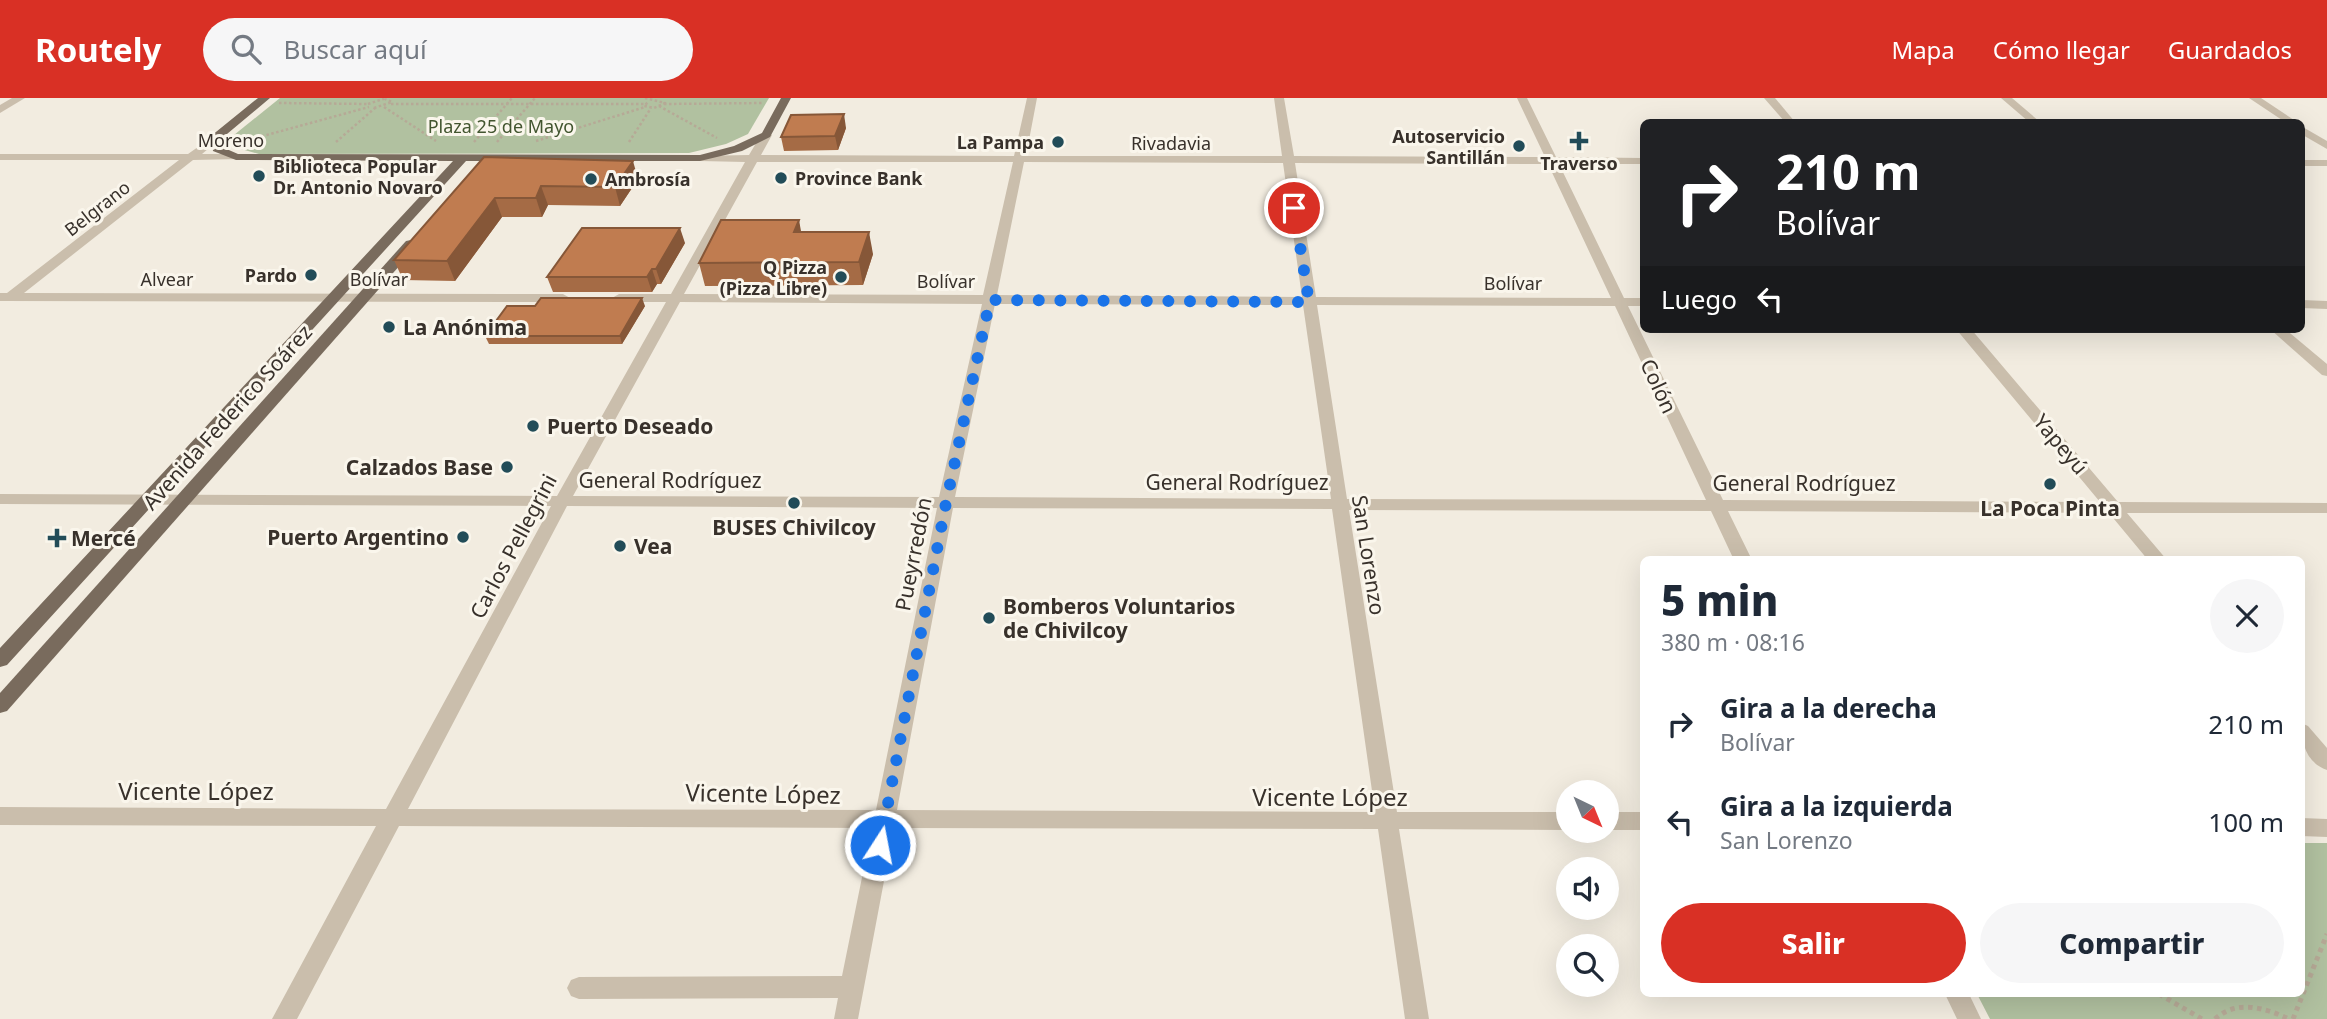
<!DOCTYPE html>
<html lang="es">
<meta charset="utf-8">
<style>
:root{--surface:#fff;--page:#f6f6f7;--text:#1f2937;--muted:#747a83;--accent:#d93025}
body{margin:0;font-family:"Noto Sans",sans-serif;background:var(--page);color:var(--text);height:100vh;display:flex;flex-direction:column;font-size:26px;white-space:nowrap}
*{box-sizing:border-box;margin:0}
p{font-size:23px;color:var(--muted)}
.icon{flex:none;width:38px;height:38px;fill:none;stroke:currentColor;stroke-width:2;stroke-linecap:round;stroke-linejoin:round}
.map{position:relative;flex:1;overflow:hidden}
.panel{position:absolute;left:1640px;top:458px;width:665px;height:441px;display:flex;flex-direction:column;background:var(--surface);border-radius:10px;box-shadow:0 7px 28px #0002}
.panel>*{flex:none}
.banner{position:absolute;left:1640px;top:21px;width:665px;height:214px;border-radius:10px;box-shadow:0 7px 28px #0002;background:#202124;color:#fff;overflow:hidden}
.needle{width:46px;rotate:137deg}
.buttons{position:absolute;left:1556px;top:682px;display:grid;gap:14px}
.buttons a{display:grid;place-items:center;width:63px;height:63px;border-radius:50%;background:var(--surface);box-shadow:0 7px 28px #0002;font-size:35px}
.pin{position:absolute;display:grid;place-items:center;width:60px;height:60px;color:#fff;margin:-30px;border:4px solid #fff;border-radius:50%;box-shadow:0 2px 7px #0007}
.me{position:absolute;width:77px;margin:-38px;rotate:11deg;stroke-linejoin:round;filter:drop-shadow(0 0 5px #0008)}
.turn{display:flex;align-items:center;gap:24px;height:147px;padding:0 21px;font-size:32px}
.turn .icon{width:91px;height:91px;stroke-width:2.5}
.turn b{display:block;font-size:49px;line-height:60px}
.then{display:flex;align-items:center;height:66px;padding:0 21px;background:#0003;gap:14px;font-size:26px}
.round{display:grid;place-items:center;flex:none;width:74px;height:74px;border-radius:37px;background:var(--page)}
.head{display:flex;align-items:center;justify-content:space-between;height:119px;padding:0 21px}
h1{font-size:42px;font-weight:800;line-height:52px}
.action{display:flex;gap:14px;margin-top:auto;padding:14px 21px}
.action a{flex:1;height:80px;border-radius:42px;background:var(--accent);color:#fff;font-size:28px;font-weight:800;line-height:80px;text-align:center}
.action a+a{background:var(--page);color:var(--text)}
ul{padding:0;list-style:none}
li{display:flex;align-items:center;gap:21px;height:98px;padding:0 21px}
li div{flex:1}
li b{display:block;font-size:26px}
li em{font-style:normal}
header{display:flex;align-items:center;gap:42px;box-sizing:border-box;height:98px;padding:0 35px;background:var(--accent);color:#fff}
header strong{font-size:33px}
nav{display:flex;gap:38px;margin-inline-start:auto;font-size:24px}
.search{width:490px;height:63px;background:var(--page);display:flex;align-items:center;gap:18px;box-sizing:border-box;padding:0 24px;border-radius:38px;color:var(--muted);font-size:26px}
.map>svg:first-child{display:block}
</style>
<header>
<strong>Routely</strong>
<div class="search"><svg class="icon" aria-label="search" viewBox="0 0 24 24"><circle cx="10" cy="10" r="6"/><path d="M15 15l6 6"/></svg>Buscar aquí</div>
<nav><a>Mapa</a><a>Cómo llegar</a><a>Guardados</a></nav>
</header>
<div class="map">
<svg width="2327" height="921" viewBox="0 0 2327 921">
<rect width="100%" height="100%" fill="#f2ece0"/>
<!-- green -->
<g fill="#b1c1a0">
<polygon points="280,0 769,0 748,36 726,46 689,55 259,56 234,49 234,37"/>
<polygon points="2301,745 2327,745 2327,921 1990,921 1977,896 2301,896"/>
</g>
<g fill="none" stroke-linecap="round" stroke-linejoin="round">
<!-- path-far1 -->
<g stroke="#b6a996" stroke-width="2.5" stroke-dasharray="2.5 2.5" stroke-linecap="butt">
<polyline points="645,0 665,5 654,10 644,8 649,3"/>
<polyline points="279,5 369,6"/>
<polyline points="368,6 386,0"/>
<polyline points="391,6 644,6"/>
<polyline points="664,6 764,5"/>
<polyline points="659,8 717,40"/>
<polyline points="384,9 436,43"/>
<polyline points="374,10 392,4 385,1"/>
<polyline points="252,41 369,9"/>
<polyline points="536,43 645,9"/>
<polyline points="336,44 375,10"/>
<polyline points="474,44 512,0"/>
<polyline points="497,44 535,0"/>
<polyline points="629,44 651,10"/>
</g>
<!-- path -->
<g stroke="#b6a996" stroke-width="5" stroke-dasharray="4.5 4.5" stroke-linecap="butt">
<polyline points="2159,896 2202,921"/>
<path d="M2215,921C2237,901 2265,910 2289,921"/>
<polyline points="2293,921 2327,836"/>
</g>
<!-- minor -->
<g fill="#cabeac" fill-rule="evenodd">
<polygon points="12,0 25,0 0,15 0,7"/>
<path d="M1027,0H1037L1026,58H1282L1274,0H1284L1294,58L1545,59L1517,0H1527L1556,59L1643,60V66H1559L1624,200H1643V208H1628L1723,402L2100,404L1956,231H1971L2118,404L2327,405V415H2127L2167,462H2148L2109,415L1728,413L1752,462H1734L1711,413L1349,412L1397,714H1568V732L1399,731L1429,921H1405L1378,731L894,730L858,921H834L838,900L579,901L571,898L567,890L571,882L579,879L842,878L872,730L399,728L297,921H272L376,728L0,727V709L386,711L551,408L0,406V396L557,398L666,204H619L612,200L619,196H671L745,64L700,63L694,60L696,58L749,57L762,35L766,34L772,37L761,57L1014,58ZM757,64H1013L983,197L684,196ZM1024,64L1283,65L1302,199L997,197ZM1295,65L1548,66L1611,200L1316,199ZM680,204L982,206L939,399L573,398ZM995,206L1303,207L1331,401L955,399ZM1317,207L1615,208L1706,402L1347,401ZM567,408L937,410L876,712L408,711ZM953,410L1332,411L1375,714L897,712Z"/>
<polygon points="1764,0 1775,0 1795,24 1785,24"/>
<polygon points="2001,0 2012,0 2040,24 2029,24"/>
<polygon points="2249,0 2261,0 2297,24 2285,24"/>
<polygon points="2301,28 2327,43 2327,51 2301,36"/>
<polygon points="215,37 221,40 202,56 236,56 240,57 240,61 193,62 24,195 563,196 570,200 563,204 0,203 0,195 7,195 179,62 0,62 0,56 188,56"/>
<rect x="2301" y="62" width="26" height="6"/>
<polygon points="2301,202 2327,203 2327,211 2301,210"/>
<polygon points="2270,231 2285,231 2327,266 2327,278 2322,277"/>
<path d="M2301,625L2308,628L2327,650V672C2306,665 2301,644 2301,625Z"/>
<rect x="1606" y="714" width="37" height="18"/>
<polygon points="2301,720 2327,721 2327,739 2301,738"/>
<polygon points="1945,896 1969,896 1981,921 1957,921"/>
</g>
<!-- major -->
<g fill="#796b5d" fill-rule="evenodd">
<polygon points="258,0 270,0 221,41 222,49 238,56 700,57 734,48 762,35 781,0 791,0 770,39 742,53 700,63 466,63 7,567 0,569 0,550 453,63 236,62 213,53 211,38"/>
<polygon points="411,142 417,146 416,149 7,613 0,615 0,595 406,143"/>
</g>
</g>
<!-- wall -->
<g fill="#a56b45">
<polygon points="846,30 838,52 784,53 781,39"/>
<polygon points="484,59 638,81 620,108 548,107 542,119 502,119 455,183 403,182 394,162"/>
<polygon points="801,134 873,156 863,187 705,188 699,165"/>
<polygon points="685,145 661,186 657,186 652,194 553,194 547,179"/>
<polygon points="535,208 645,208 622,246 489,246 485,238"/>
</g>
<!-- shaded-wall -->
<g fill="#865738">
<polygon points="844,16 846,30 838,52 835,38"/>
<polygon points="633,63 638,81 620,108 615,89"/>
<polygon points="541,88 548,107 542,119 536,100"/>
<polygon points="495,100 502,119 455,183 447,163"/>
<polygon points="799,122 803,144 794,134"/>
<polygon points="680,130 685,145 661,186 656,171"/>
<polygon points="869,134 873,156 863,187 859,164"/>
<polygon points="652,171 657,186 652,194 647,179"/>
<polygon points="642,200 645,208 622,246 620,238"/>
</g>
<!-- building -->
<g fill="#c07c50" stroke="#865738" stroke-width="2">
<polygon points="844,16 835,38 781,39 791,17"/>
<polygon points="484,59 633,63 615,89 541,88 536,100 495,100 447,163 394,162"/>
<polygon points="721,122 799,122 794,134 869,134 859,164 699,165"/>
<polygon points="582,130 680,130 656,171 652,171 647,179 547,179"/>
<polygon points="541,200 642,200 620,238 485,238 507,208 535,208"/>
</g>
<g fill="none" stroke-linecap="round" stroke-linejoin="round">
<!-- route -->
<polyline stroke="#1a73e8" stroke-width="12" stroke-dasharray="0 21.6" points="880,747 946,405 990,202 1309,204 1294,110"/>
</g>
<!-- markers -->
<g fill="#224c58" stroke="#faf6ec" stroke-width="2.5">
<path d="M1575.5 32.5h7v7h7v7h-7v7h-7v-7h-7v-7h7z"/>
<circle cx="1058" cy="44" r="7"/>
<circle cx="1519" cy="48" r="7"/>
<circle cx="259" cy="78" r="7"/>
<circle cx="781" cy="80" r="7"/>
<circle cx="591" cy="81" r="7"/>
<circle cx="311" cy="177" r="7"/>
<circle cx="841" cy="179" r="7"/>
<circle cx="389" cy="229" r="7"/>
<circle cx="533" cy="328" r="7"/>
<circle cx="507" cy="369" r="7"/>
<circle cx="2050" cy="386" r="7"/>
<circle cx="794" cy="405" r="7"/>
<circle cx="463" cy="439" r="7"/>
<path d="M53.5 429.5h7v7h7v7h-7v7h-7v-7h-7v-7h7z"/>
<circle cx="620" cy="448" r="7"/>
<circle cx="989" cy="520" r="7"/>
</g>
<g text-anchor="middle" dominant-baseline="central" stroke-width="6" stroke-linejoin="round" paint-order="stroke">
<!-- far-park labels -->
<g font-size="18" fill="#42552f" stroke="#faf6ec">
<text x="501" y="28">Plaza 25 de Mayo</text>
</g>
<!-- far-poi labels -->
<g font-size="18" font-weight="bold" fill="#38312b" stroke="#faf6ec" text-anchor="end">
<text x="1505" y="38">Autoservicio<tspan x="1505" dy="21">Santillán</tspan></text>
<text x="1044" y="44">La Pampa</text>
<text x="1579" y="65" text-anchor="middle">Traverso</text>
<text x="273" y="68" text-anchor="start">Biblioteca Popular<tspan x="273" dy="21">Dr. Antonio Novaro</tspan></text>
<text x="795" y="80" text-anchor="start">Province Bank</text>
<text x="605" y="81" text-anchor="start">Ambrosía</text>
<text x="827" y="169">Q Pizza<tspan x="827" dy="21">(Pizza Libre)</tspan></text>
<text x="297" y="177">Pardo</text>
</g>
<!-- far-street labels -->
<g font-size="18" fill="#38312b" stroke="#faf6ec">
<text x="231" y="42">Moreno</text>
<text x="1171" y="45">Rivadavia</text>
<text transform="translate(97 110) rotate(-38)">Belgrano</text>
<text x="167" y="181">Alvear</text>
<text x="379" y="181">Bolívar</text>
<text x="946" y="183">Bolívar</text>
<text x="1513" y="185">Bolívar</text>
</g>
<!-- poi labels -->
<g font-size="21" font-weight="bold" fill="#38312b" stroke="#faf6ec" text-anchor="start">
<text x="403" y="229">La Anónima</text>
<text x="547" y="328">Puerto Deseado</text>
<text x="493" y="369" text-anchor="end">Calzados Base</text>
<text x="2050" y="410" text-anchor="middle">La Poca Pinta</text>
<text x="794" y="429" text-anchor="middle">BUSES Chivilcoy</text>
<text x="449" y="439" text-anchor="end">Puerto Argentino</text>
<text x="71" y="440">Mercé</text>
<text x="634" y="448">Vea</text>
<text x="1003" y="508">Bomberos Voluntarios<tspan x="1003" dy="24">de Chivilcoy</tspan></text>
</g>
<!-- street labels -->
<g font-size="21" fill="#38312b" stroke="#faf6ec">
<text transform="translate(1659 288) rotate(65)">Colón</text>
<text transform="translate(227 319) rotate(-48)">Avenida Federico Soárez</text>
<text transform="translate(2061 346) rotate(50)">Yapeyú</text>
<text x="670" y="382">General Rodríguez</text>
<text x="1237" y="384">General Rodríguez</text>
<text x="1804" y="385">General Rodríguez</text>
<text transform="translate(513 448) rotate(-62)">Carlos Pellegrini</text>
<text transform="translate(913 456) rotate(-79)">Pueyrredón</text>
<text transform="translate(1369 457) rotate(81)">San Lorenzo</text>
</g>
<!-- near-street labels -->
<g font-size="24" fill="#38312b" stroke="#faf6ec">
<text x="196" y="692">Vicente López</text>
<text transform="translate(763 695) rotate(1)">Vicente López</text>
<text x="1330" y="698">Vicente López</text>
</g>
</g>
</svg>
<div class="buttons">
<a><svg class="needle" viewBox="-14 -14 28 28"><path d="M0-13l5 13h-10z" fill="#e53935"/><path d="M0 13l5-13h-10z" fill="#747a83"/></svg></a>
<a><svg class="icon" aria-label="sound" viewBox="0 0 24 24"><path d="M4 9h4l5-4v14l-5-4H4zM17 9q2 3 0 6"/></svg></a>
<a><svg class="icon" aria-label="search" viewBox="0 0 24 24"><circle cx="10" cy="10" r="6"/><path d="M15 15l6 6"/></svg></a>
</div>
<div class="pin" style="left:1294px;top:110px;background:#d93025"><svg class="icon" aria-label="arrive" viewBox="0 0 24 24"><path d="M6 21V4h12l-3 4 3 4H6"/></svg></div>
<svg class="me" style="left:880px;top:747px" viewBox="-20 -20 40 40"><circle r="17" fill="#1a73e8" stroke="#fff" stroke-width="3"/><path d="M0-11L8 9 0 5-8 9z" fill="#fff"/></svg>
<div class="banner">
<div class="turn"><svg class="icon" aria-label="right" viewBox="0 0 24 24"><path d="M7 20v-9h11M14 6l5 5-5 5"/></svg><div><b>210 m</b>Bolívar</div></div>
<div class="then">Luego<svg class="icon" aria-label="left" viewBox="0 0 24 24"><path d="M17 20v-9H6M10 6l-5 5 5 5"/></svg></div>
</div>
<section class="panel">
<div class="head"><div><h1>5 min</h1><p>380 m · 08:16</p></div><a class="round"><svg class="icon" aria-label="close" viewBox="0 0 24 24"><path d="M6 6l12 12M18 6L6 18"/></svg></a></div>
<ul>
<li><svg class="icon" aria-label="right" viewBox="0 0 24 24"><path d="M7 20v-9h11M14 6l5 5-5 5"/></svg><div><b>Gira a la derecha</b><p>Bolívar</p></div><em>210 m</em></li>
<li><svg class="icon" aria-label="left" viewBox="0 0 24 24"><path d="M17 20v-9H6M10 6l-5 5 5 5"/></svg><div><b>Gira a la izquierda</b><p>San Lorenzo</p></div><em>100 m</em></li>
</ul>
<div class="action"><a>Salir</a><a>Compartir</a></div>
</section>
</div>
